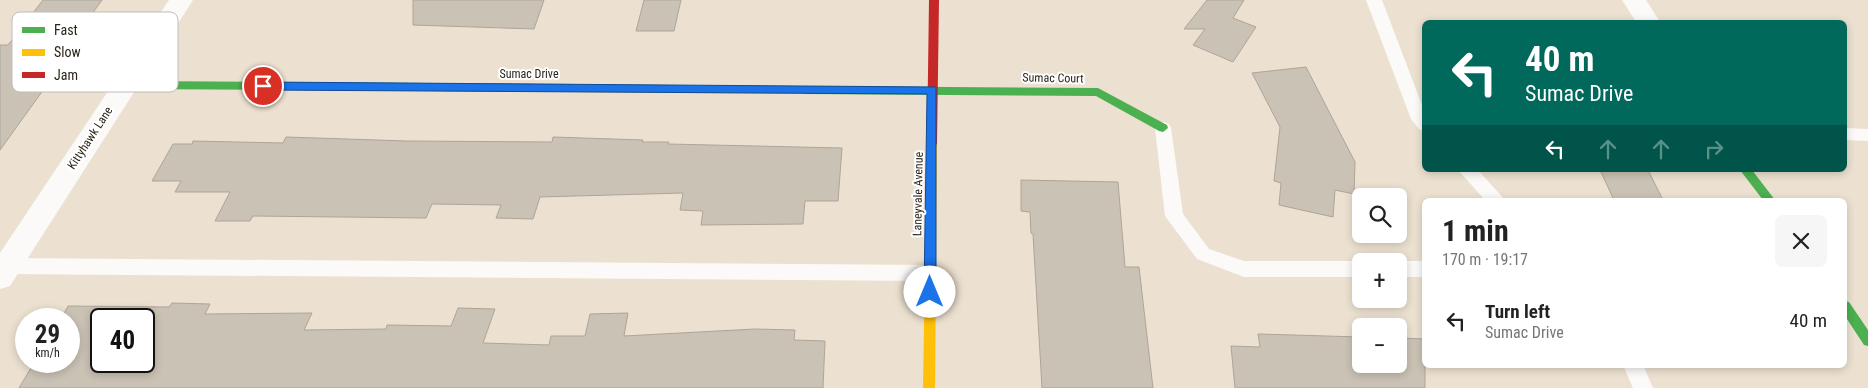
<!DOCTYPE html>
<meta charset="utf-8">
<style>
:root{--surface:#fff;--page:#f6f6f6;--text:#222;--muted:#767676}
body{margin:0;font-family:"Roboto Condensed",sans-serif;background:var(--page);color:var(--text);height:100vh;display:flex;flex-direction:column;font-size:19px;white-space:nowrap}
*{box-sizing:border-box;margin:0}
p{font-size:16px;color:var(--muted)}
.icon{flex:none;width:28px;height:28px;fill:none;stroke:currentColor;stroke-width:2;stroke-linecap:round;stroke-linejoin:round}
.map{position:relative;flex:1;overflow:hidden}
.sheet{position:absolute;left:1422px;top:198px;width:425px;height:170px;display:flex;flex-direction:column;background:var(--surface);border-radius:8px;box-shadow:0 2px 8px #0003}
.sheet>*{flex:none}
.top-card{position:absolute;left:1422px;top:20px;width:425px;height:152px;border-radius:8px;box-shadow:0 2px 8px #0003;background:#00695c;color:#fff;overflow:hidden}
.controls{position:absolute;left:1352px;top:188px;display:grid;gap:10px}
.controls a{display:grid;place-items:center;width:55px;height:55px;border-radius:8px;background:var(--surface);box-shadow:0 2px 8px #0003;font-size:25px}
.speed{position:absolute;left:15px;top:308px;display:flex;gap:10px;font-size:25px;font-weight:700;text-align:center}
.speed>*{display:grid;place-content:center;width:65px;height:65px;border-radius:50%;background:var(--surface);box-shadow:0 2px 8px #0003;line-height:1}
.speed small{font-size:12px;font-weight:400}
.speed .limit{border:2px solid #111;border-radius:8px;background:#fff;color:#111}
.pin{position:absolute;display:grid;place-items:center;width:42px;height:42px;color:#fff;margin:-21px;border:2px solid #fff;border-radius:50%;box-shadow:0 1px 5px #0007}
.me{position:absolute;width:55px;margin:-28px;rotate:0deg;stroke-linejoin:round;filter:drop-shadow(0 0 4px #0008)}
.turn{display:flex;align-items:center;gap:18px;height:105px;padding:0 20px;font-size:22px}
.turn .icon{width:65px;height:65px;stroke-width:2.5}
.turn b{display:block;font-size:35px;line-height:42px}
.lanes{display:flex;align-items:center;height:48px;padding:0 20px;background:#0003;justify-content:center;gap:25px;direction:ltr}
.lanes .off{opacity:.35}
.round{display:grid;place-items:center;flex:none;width:52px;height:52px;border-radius:8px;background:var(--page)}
.overview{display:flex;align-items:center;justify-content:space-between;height:85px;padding:0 20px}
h1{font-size:30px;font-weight:700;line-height:38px}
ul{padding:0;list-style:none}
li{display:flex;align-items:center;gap:15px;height:75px;padding:0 20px}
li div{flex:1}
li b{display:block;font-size:19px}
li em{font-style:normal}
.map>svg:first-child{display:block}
</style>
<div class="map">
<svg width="1868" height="388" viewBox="0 0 1868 388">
<rect width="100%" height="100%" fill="#ece1d0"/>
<!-- building -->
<g fill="#cac2b4" stroke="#aea598" fill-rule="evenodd">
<polygon points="43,0 102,0 69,46 75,46 0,150 0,45 8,45"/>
<polygon points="413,0 544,0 534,29 413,25"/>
<polygon points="644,0 681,0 674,31 636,31"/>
<polygon points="1207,0 1244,0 1233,18 1256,27 1233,62 1193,45 1205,29 1184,29"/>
<polygon points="1306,67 1355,162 1354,194 1335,190 1333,217 1279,205 1281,183 1274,181 1280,127 1252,73"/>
<polygon points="286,137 407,141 552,142 553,137 643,140 642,142 669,142 668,144 842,148 838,201 805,201 803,224 701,225 703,211 680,210 683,193 540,197 533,219 496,218 501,205 432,204 426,218 253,216 250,221 215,221 230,192 175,192 181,181 152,181 173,144 192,144 193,141 283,143"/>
<polygon points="1600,170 1648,170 1663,200 1614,200"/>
<polygon points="1021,180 1118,182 1125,267 1139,267 1153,388 1042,388 1033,234 1031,233 1030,212 1021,211"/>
<path d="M172,303L210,304L205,314L312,313L304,330L386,329L387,325L451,326L458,308L495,309L483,343L549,345L551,336H585L590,314L628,313L624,336L755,329L795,330L794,340L825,341L823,388H19L35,361H69V319H61L68,306L169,307ZM101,319H144V361H101Z"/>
<polygon points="1258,334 1361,337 1361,364 1399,364 1399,338 1425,339 1425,388 1235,388 1231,346 1260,347"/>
</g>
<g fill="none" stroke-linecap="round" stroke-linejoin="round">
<!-- lane -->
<g fill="#fcfaf8" fill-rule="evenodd">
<polygon points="1366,0 1382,0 1425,113 1425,131 1419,129 1411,119"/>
<polygon points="1163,122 1169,124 1171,128 1183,214 1209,249 1244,261 1361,261 1361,277 1244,277 1197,259 1165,216 1155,128 1157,124"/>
<polygon points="1845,128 1868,129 1868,141 1845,140"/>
<polygon points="1458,170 1478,170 1505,200 1485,200"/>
<polygon points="7,258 930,265 937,267 939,273 937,279 930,281 7,274 0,270 0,261"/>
<rect x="1399" y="261" width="26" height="16"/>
<polygon points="1623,365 1643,365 1653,388 1633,388"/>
</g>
<!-- street -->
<g fill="#fcfaf8" fill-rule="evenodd">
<polygon points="169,0 193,0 10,286 0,289 0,253"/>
<polygon points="1622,0 1646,0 1660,22 1636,22"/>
</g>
<!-- fast -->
<g fill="#4caf50" fill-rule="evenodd">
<polygon points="125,81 575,84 580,88 575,92 125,89 120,85"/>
<polygon points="804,86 1098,88 1167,125 1168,128 1163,132 1159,131 1096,96 804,94 799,90"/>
<polygon points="1740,170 1752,170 1775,200 1763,200"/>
<polygon points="1845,301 1849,302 1868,330 1868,346 1864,345 1845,316"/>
</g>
<!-- slow -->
<g fill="#ffc107" fill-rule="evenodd">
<polygon points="575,84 804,86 809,90 804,94 575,92 570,88"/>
<polygon points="932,140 937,144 935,388 923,388 927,144"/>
</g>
<!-- jam -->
<polygon fill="#c62828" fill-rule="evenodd" points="929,0 939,0 937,144 932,148 927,144"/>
</g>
<!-- route -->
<polygon fill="#1a73e8" stroke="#114b97" points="263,82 936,87 936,292 930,297 924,292 927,94 263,90 258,86"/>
<g text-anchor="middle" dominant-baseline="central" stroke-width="4" stroke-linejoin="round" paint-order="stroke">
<!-- street labels -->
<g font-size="12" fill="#2c2418" stroke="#fff">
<text x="529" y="74">Sumac Drive</text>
<text transform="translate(1053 78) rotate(1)">Sumac Court</text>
<text transform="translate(90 138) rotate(-57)">Kittyhawk Lane</text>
<text transform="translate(918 194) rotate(-89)">Laneyvale Avenue</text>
</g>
</g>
<!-- legend -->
<rect x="12" y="12" width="166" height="80" rx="8" fill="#fff" stroke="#c0bdba" stroke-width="1"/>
<rect x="22" y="27" width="23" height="6" fill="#4caf50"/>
<rect x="22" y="49" width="23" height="7" fill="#ffc107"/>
<rect x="22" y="72" width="23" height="6" fill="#c62828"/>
<g font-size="14" fill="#2c2418">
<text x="54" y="35">Fast</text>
<text x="54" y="57">Slow</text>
<text x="54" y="80">Jam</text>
</g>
</svg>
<div class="controls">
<a><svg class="icon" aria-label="search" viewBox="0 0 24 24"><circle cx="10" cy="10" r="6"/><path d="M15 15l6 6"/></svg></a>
<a>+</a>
<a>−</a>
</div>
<div class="speed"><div>29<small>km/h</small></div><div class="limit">40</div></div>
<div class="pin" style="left:263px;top:86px;background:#d93025"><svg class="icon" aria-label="arrive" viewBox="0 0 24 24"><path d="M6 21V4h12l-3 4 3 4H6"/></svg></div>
<svg class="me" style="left:930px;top:292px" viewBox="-20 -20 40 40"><circle r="19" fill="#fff"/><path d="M0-13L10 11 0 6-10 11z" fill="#1a73e8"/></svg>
<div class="top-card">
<div class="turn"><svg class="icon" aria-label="left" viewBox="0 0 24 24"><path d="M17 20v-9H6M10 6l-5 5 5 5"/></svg><div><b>40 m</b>Sumac Drive</div></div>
<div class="lanes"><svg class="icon" aria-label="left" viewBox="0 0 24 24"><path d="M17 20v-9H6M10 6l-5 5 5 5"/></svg><svg class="icon off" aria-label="ahead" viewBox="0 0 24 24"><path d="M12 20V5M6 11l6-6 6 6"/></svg><svg class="icon off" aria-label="ahead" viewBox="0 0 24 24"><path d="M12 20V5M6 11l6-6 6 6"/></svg><svg class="icon off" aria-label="right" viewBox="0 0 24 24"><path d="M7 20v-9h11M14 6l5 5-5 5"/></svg></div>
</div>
<section class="sheet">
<div class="overview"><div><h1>1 min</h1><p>170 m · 19:17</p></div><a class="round"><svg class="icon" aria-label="close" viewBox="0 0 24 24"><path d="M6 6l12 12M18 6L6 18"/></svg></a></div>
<ul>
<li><svg class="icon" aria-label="left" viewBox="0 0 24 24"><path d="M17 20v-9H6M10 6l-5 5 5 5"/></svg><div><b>Turn left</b><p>Sumac Drive</p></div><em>40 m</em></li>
</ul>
</section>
</div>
